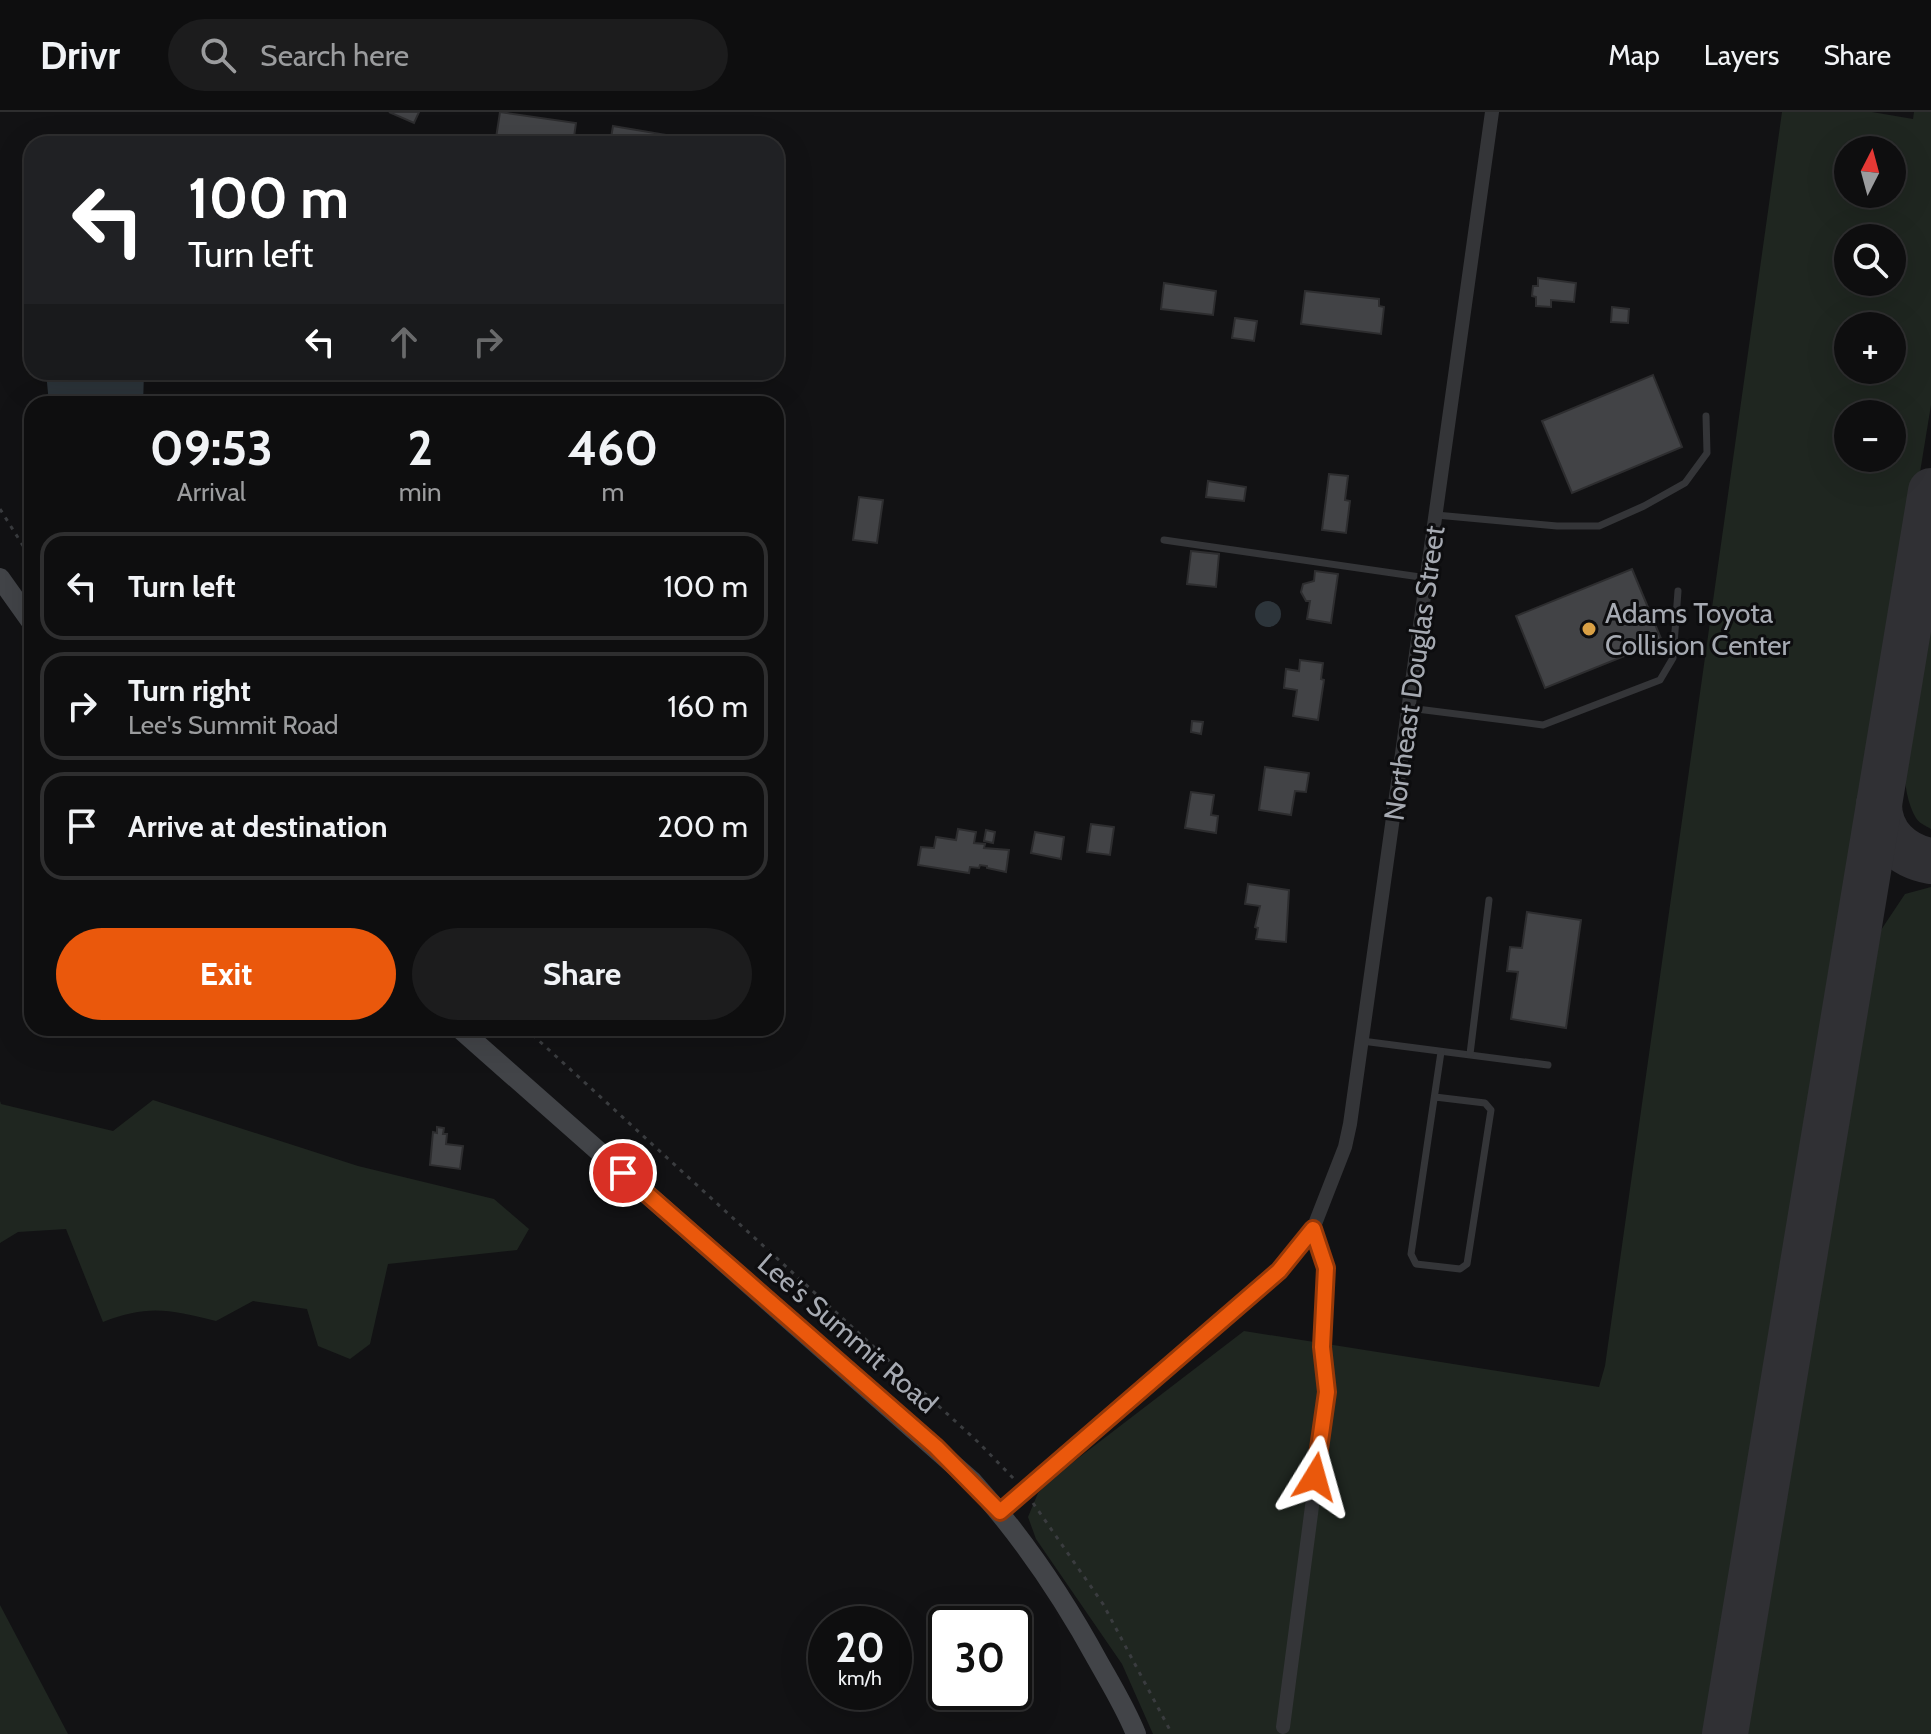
<!DOCTYPE html>
<meta charset="utf-8">
<style>
:root{--surface:#0e0e0f;--page:#1c1c1d;--text:#f1f3f6;--muted:#9b9c9e;--line:#2e2e2f;--accent:#ea580c}
body{margin:0;font-family:Cabin,sans-serif;background:var(--page);color:var(--text);height:100vh;display:flex;flex-direction:column;font-size:30px;white-space:nowrap}
*{box-sizing:border-box;margin:0}
p{font-size:26px;color:var(--muted)}
.icon{flex:none;width:44px;height:44px;fill:none;stroke:currentColor;stroke-width:2;stroke-linecap:round;stroke-linejoin:round}
.map{position:relative;flex:1;overflow:hidden}
.side{position:absolute;left:24px;top:284px;width:760px;height:640px;display:flex;flex-direction:column;background:var(--surface);border-radius:24px;box-shadow:0 8px 32px #0002,0 0 0 2px var(--line)}
.side>*{flex:none}
.top-card{position:absolute;left:24px;top:24px;width:760px;height:244px;border-radius:24px;box-shadow:0 8px 32px #0002,0 0 0 2px var(--line);background:#202124;color:#fff;overflow:hidden}
.needle{width:52px;rotate:6deg}
.buttons{position:absolute;left:1834px;top:24px;display:grid;gap:16px}
.buttons a{display:grid;place-items:center;width:72px;height:72px;border-radius:50%;background:var(--surface);box-shadow:0 8px 32px #0002,0 0 0 2px var(--line);font-size:40px}
.speed{position:absolute;left:808px;top:1494px;display:flex;gap:16px;font-size:40px;font-weight:700;text-align:center}
.speed>*{display:grid;place-content:center;width:104px;height:104px;border-radius:50%;background:var(--surface);box-shadow:0 8px 32px #0002,0 0 0 2px var(--line);line-height:1}
.speed small{font-size:20px;font-weight:400}
.speed .limit{border:4px solid #111;border-radius:12px;background:#fff;color:#111}
.pin{position:absolute;display:grid;place-items:center;width:68px;height:68px;color:#fff;margin:-34px;border:4px solid #fff;border-radius:50%;box-shadow:0 2px 8px #0007}
.me{position:absolute;width:88px;margin:-44px;rotate:8deg;stroke-linejoin:round;filter:drop-shadow(0 0 6px #0008)}
.turn{display:flex;align-items:center;gap:28px;height:168px;padding:0 32px;font-size:36px}
.turn .icon{width:104px;height:104px;stroke-width:2.5}
.turn b{display:block;font-size:56px;line-height:68px}
.lanes{display:flex;align-items:center;height:76px;padding:0 32px;background:#0003;justify-content:center;gap:40px;direction:ltr}
.lanes .off{opacity:.35}
.eta{display:flex;justify-content:space-evenly;align-items:center;height:136px;text-align:center}
.eta b{font-size:48px;font-weight:700;line-height:56px}
.action{display:flex;gap:16px;margin-top:auto;padding:16px 32px}
.action a{flex:1;height:92px;border-radius:48px;background:var(--accent);color:#fff;font-size:32px;font-weight:700;line-height:92px;text-align:center}
.action a+a{background:var(--page);color:var(--text)}
ul{padding:0;list-style:none}
li{display:flex;align-items:center;gap:24px;height:108px;margin:0 16px 12px;padding:0 16px;border:4px solid var(--line);border-radius:24px}
li div{flex:1}
li b{display:block;font-size:30px}
li em{font-style:normal}
header{display:flex;align-items:center;gap:48px;box-sizing:border-box;height:112px;padding:0 40px;background:var(--surface);border-bottom:2px solid var(--line)}
header strong{font-size:38px}
nav{display:flex;gap:44px;margin-inline-start:auto;font-size:28px}
.search{width:560px;height:72px;background:var(--page);display:flex;align-items:center;gap:20px;box-sizing:border-box;padding:0 28px;border-radius:44px;color:var(--muted);font-size:30px}
.map>svg:first-child{display:block}
</style>
<header>
<strong>Drivr</strong>
<div class="search"><svg class="icon" aria-label="search" viewBox="0 0 24 24"><circle cx="10" cy="10" r="6"/><path d="M15 15l6 6"/></svg>Search here</div>
<nav><a>Map</a><a>Layers</a><a>Share</a></nav>
</header>
<div class="map">
<svg width="1931" height="1622" viewBox="0 0 1931 1622">
<rect width="100%" height="100%" fill="#121214"/>
<!-- green -->
<g fill="#1f2620" fill-rule="evenodd">
<path d="M1782,0H1872L1913,7L1914,0H1931V293L1714,1622H1153L1122,1552L1036,1427L1028,1405L1038,1381L1051,1367L1244,1219L1599,1275L1605,1254ZM1848,38H1892V82H1848ZM1848,126H1892V170H1848ZM1848,214H1892V258H1848ZM1848,302H1892V346H1848Z"/>
<path d="M1931,454V717C1926,714 1919,711 1916,706C1885,655 1921,513 1931,454Z"/>
<polygon points="1931,775 1931,1622 1744,1622 1747,1580 1861,897 1881,818 1905,782"/>
<path d="M153,988L358,1054L494,1087L529,1117L517,1138L388,1152L370,1232L350,1247L318,1234L307,1197L253,1189L216,1209C170,1198 149,1192 103,1210L66,1117L18,1120L0,1131V989L1,992L113,1019Z"/>
<polygon points="0,1493 68,1622 0,1622"/>
</g>
<!-- water -->
<g fill="#2d353b">
<polygon points="46,260 144,260 143,292 49,292"/>
<circle cx="1268" cy="502" r="13"/>
</g>
<g fill="none" stroke-linecap="round" stroke-linejoin="round">
<!-- taxiway -->
<g stroke="#303034" stroke-width="46">
<path d="M1879,692C1879,723 1902,744 1931,749"/>
<polyline points="1725,1622 1931,379"/>
</g>
</g>
<!-- building -->
<g fill="#424346" stroke="#2d2d2f" stroke-width="2">
<polygon points="389,0 419,0 414,11"/>
<polygon points="500,0 576,11 573,32 534,32 496,26"/>
<polygon points="613,14 690,27 689,32 610,32"/>
<polygon points="1538,166 1576,171 1574,190 1551,188 1551,195 1536,194 1536,185 1532,184 1533,174 1538,174"/>
<polygon points="1164,171 1216,179 1213,203 1161,197"/>
<polygon points="1305,179 1379,187 1379,194 1384,195 1381,222 1301,212"/>
<polygon points="1612,195 1629,197 1628,211 1611,210"/>
<polygon points="1235,206 1257,209 1254,229 1232,226"/>
<polygon points="561,260 593,260 592,267 560,263"/>
<polygon points="1653,263 1682,335 1572,381 1542,309"/>
<polygon points="1329,362 1348,364 1345,388 1350,389 1346,421 1322,418"/>
<polygon points="1208,369 1246,375 1244,389 1206,385"/>
<polygon points="859,385 883,388 877,431 853,428"/>
<polygon points="1191,439 1219,442 1216,475 1187,472"/>
<polygon points="1632,457 1662,529 1545,576 1516,504"/>
<polygon points="1315,459 1338,462 1331,511 1307,507 1310,489 1306,489 1301,480 1303,472 1314,469"/>
<polygon points="1300,548 1323,551 1321,567 1324,568 1318,608 1293,604 1297,578 1284,576 1286,557 1299,559"/>
<polygon points="1192,609 1203,610 1201,622 1191,620"/>
<polygon points="1265,655 1309,661 1306,680 1295,679 1291,703 1259,698"/>
<polygon points="1191,680 1214,683 1211,703 1218,704 1216,721 1185,716"/>
<polygon points="1091,712 1114,715 1110,743 1087,740"/>
<polygon points="958,717 976,720 974,731 985,732 984,736 1009,738 1006,760 987,756 987,754 980,753 979,756 970,755 969,761 918,753 921,735 934,736 936,725 956,728"/>
<polygon points="986,718 995,720 993,731 984,729"/>
<polygon points="1035,720 1064,725 1061,747 1031,741"/>
<polygon points="1248,772 1289,778 1286,830 1256,827 1258,816 1255,815 1260,794 1245,792"/>
<polygon points="1527,800 1581,808 1566,916 1511,907 1518,860 1507,859 1510,835 1522,836"/>
<polygon points="437,1015 444,1016 443,1022 447,1022 446,1032 463,1034 460,1057 430,1053 433,1020 437,1021"/>
</g>
<g fill="none" stroke-linecap="round" stroke-linejoin="round">
<!-- path -->
<g stroke="#3a3c3f" stroke-width="3" stroke-dasharray="4 6" stroke-linecap="butt">
<polyline points="0,397 32,448"/>
<polyline points="525,916 978,1330 1016,1369"/>
<polyline points="1033,1391 1103,1492 1172,1622"/>
</g>
<!-- lane -->
<g stroke="#343538" stroke-width="7">
<polyline points="1436,403 1557,414 1599,414 1644,394 1685,371 1707,341 1706,304"/>
<polyline points="1164,428 1427,466"/>
<polyline points="1409,596 1543,613 1660,568 1673,546 1678,479"/>
<polyline points="1362,929 1548,953"/>
<polyline points="1470,942 1489,788"/>
<polyline points="1435,985 1485,991 1491,998 1467,1152 1460,1157 1416,1152 1411,1142 1441,940"/>
</g>
<!-- street -->
<g stroke="#343538" stroke-width="14">
<polyline points="1000,1400 1279,1159 1313,1117 1345,1035 1350,1012 1492,0"/>
<polyline points="1283,1615 1327,1280 1322,1235 1326,1156 1313,1117"/>
</g>
<!-- secondary -->
<g stroke="#424448" stroke-width="20">
<polyline points="0,466 32,511"/>
<path d="M459,916L972,1369C1022,1424 1063,1485 1099,1551C1112,1574 1126,1597 1136,1622"/>
</g>
</g>
<g fill="none" stroke-linecap="round" stroke-linejoin="round">
<defs>
<polyline id="route" points="623,1061 936,1335 1000,1400 1279,1159 1313,1117 1326,1156 1322,1235 1327,1280 1315,1365"/>
</defs>
<!-- route casing -->
<use href="#route" stroke="#983908" stroke-width="20"/>
<!-- route -->
<use href="#route" stroke="#ea580c" stroke-width="14"/>
</g>
<!-- markers -->
<circle fill="#d9a045" stroke="#0d0d0f" stroke-width="3" cx="1589" cy="517" r="8"/>
<g text-anchor="middle" dominant-baseline="central" stroke-width="6" stroke-linejoin="round" paint-order="stroke">
<!-- poi labels -->
<g font-size="28" fill="#a6aab2" stroke="#0d0d0f" text-anchor="start">
<text x="1605" y="501">Adams Toyota<tspan x="1605" dy="32">Collision Center</tspan></text>
</g>
<!-- street labels -->
<g font-size="28" fill="#a6aab2" stroke="#0d0d0f">
<text transform="translate(1414 561) rotate(-82)">Northeast Douglas Street</text>
<text transform="translate(848 1221) rotate(41)">Lee's Summit Road</text>
</g>
</g>
</svg>
<div class="buttons">
<a><svg class="needle" viewBox="-14 -14 28 28"><path d="M0-13l5 13h-10z" fill="#e53935"/><path d="M0 13l5-13h-10z" fill="#9b9c9e"/></svg></a>
<a><svg class="icon" aria-label="search" viewBox="0 0 24 24"><circle cx="10" cy="10" r="6"/><path d="M15 15l6 6"/></svg></a>
<a>+</a>
<a>−</a>
</div>
<div class="speed"><div>20<small>km/h</small></div><div class="limit">30</div></div>
<div class="pin" style="left:623px;top:1061px;background:#d93025"><svg class="icon" aria-label="arrive" viewBox="0 0 24 24"><path d="M6 21V4h12l-3 4 3 4H6"/></svg></div>
<svg class="me" style="left:1315px;top:1365px" viewBox="-20 -20 40 40"><path d="M0-17L14 15 0 8-14 15z" fill="#ea580c" stroke="#fff" stroke-width="4"/></svg>
<div class="top-card">
<div class="turn"><svg class="icon" aria-label="left" viewBox="0 0 24 24"><path d="M17 20v-9H6M10 6l-5 5 5 5"/></svg><div><b>100 m</b>Turn left</div></div>
<div class="lanes"><svg class="icon" aria-label="left" viewBox="0 0 24 24"><path d="M17 20v-9H6M10 6l-5 5 5 5"/></svg><svg class="icon off" aria-label="ahead" viewBox="0 0 24 24"><path d="M12 20V5M6 11l6-6 6 6"/></svg><svg class="icon off" aria-label="right" viewBox="0 0 24 24"><path d="M7 20v-9h11M14 6l5 5-5 5"/></svg></div>
</div>
<section class="side">
<div class="eta">
<div><b>09:53</b><p>Arrival</p></div>
<div><b>2</b><p>min</p></div>
<div><b>460</b><p>m</p></div>
</div>
<ul>
<li><svg class="icon" aria-label="left" viewBox="0 0 24 24"><path d="M17 20v-9H6M10 6l-5 5 5 5"/></svg><div><b>Turn left</b></div><em>100 m</em></li>
<li><svg class="icon" aria-label="right" viewBox="0 0 24 24"><path d="M7 20v-9h11M14 6l5 5-5 5"/></svg><div><b>Turn right</b><p>Lee's Summit Road</p></div><em>160 m</em></li>
<li><svg class="icon" aria-label="arrive" viewBox="0 0 24 24"><path d="M6 21V4h12l-3 4 3 4H6"/></svg><div><b>Arrive at destination</b></div><em>200 m</em></li>
</ul>
<div class="action"><a>Exit</a><a>Share</a></div>
</section>
</div>
